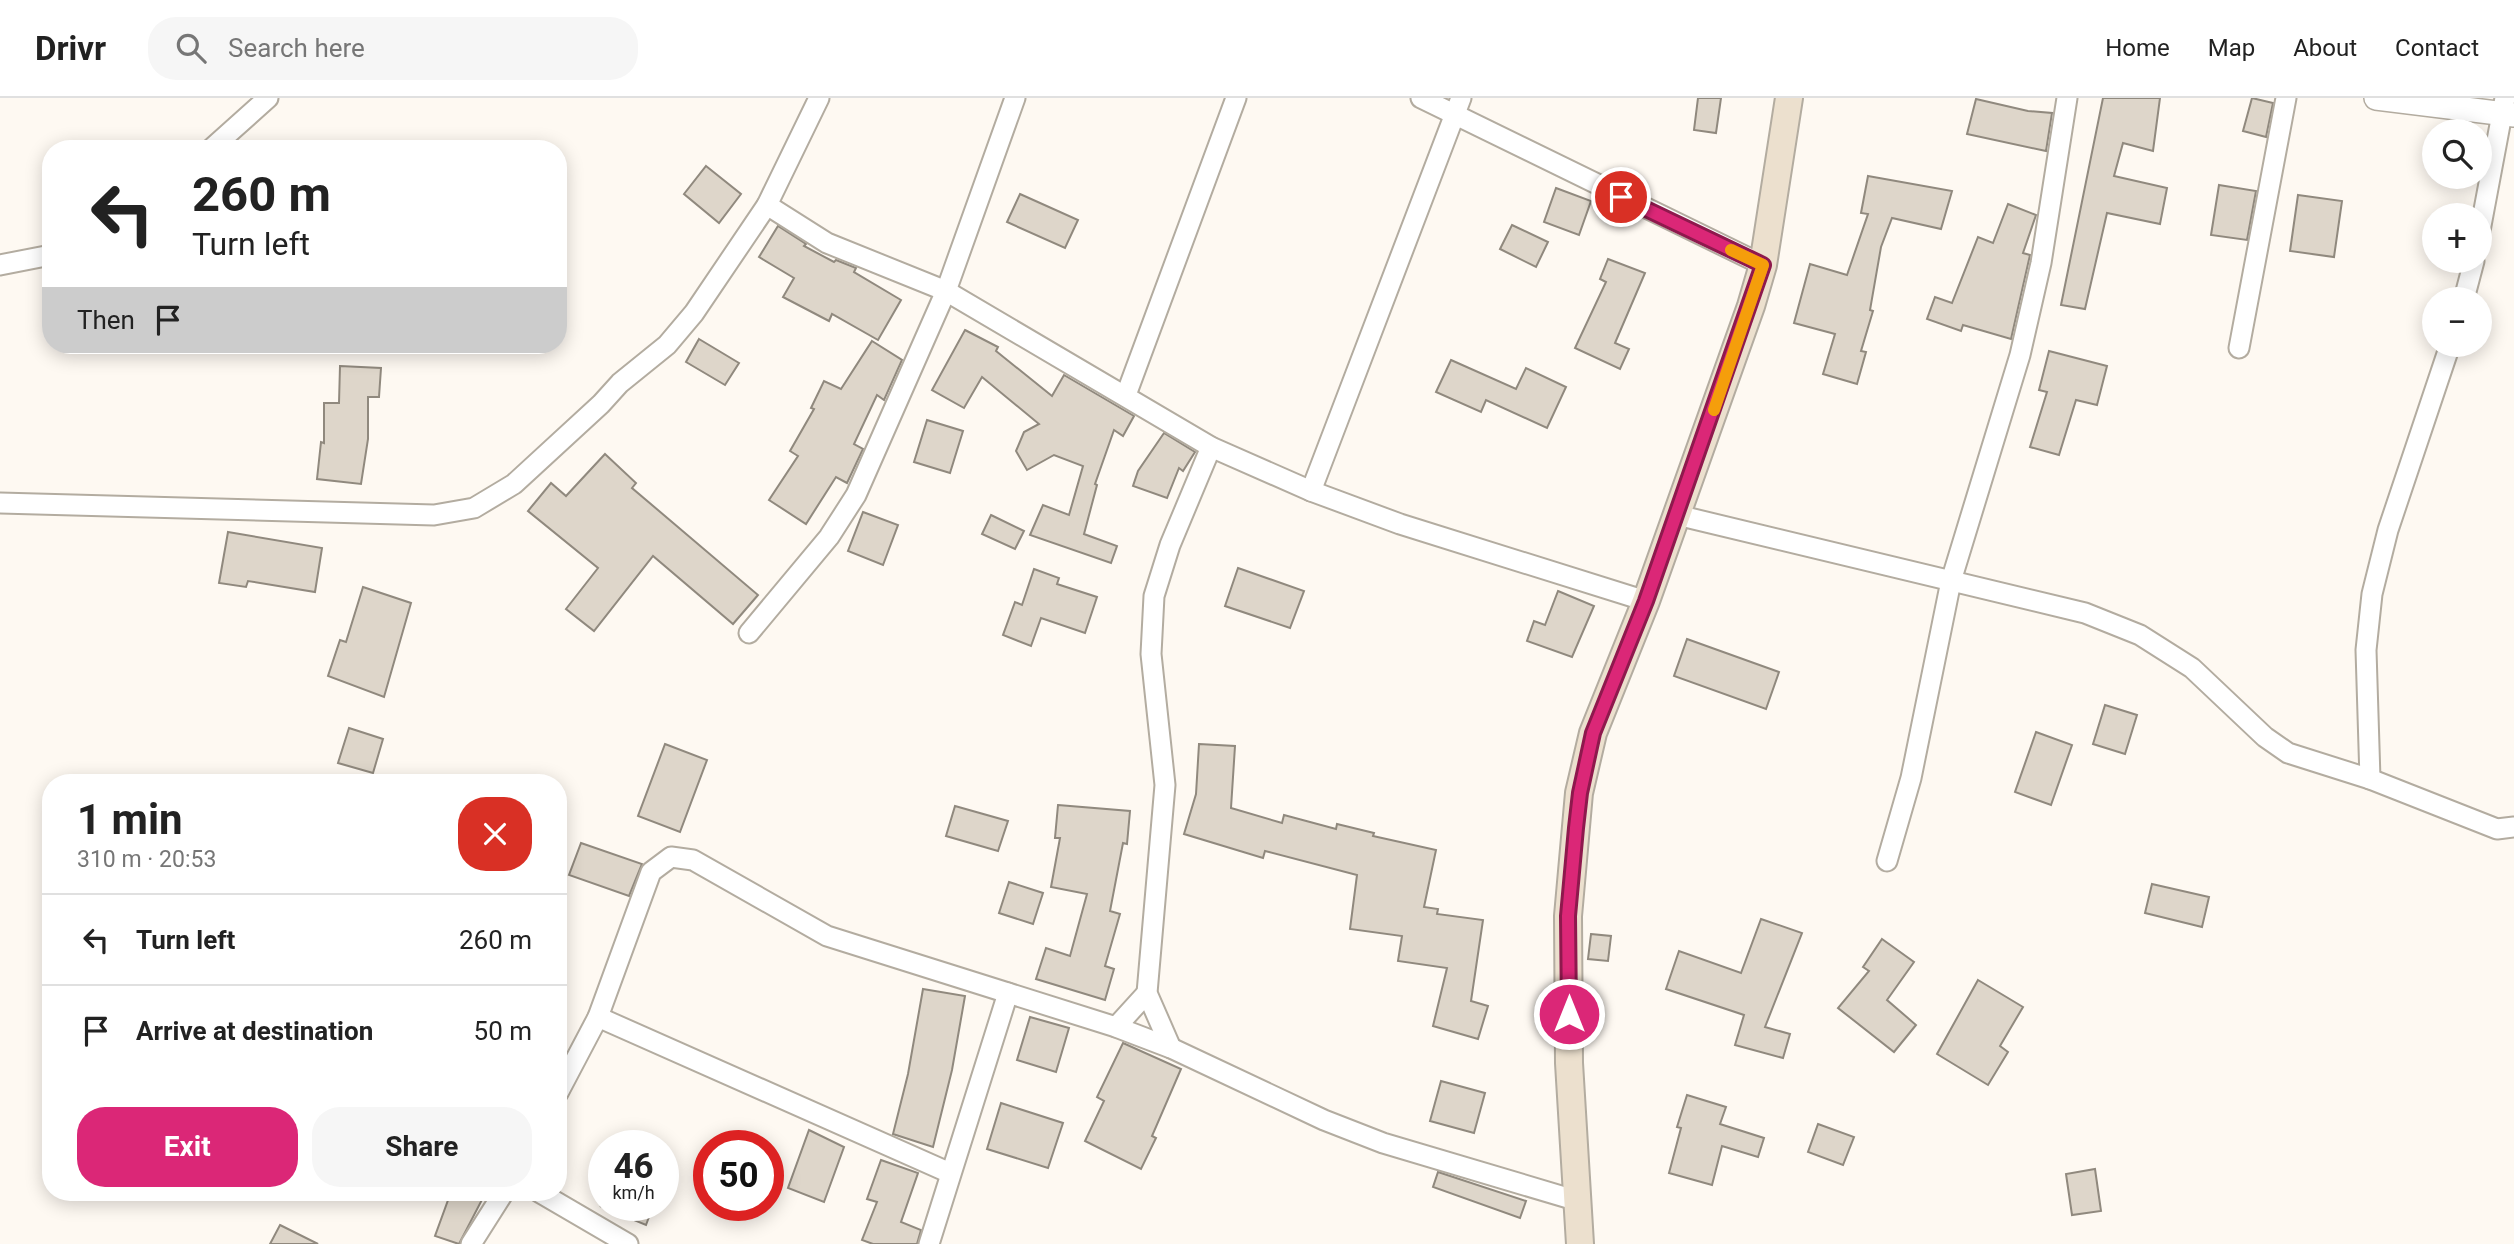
<!DOCTYPE html>
<meta charset="utf-8">
<style>
:root{--surface:#fff;--page:#f6f6f6;--text:#222;--muted:#767676;--line:#e0e0e0;--accent:#db2777}
body{margin:0;font-family:Roboto,sans-serif;background:var(--page);color:var(--text);height:100vh;display:flex;flex-direction:column;font-size:26px;white-space:nowrap}
*{box-sizing:border-box;margin:0}
p{font-size:23px;color:var(--muted)}
.icon{flex:none;width:38px;height:38px;fill:none;stroke:currentColor;stroke-width:2;stroke-linecap:round;stroke-linejoin:round}
.map{position:relative;flex:1;overflow:hidden}
.side{position:absolute;left:42px;top:676px;width:525px;height:427px;display:flex;flex-direction:column;background:var(--surface);border-radius:28px;box-shadow:0 4px 18px #0003}
.side>*{flex:none}
.hud{position:absolute;left:42px;top:42px;width:525px;height:214px;border-radius:28px;box-shadow:0 4px 18px #0003;background:#fff;color:var(--text);overflow:hidden}
.controls{position:absolute;left:2422px;top:21px;display:grid;gap:14px}
.controls a{display:grid;place-items:center;width:70px;height:70px;border-radius:50%;background:var(--surface);box-shadow:0 4px 18px #0003;font-size:35px}
.speed{position:absolute;left:588px;top:1032px;display:flex;gap:14px;font-size:35px;font-weight:700;text-align:center}
.speed>*{display:grid;place-content:center;width:91px;height:91px;border-radius:50%;background:var(--surface);box-shadow:0 4px 18px #0003;line-height:1}
.speed small{font-size:18px;font-weight:400}
.speed .limit{border:10px solid #d22;background:#fff;color:#111}
.pin{position:absolute;display:grid;place-items:center;width:60px;height:60px;color:#fff;margin:-30px;border:4px solid #fff;border-radius:50%;box-shadow:0 2px 7px #0007}
.me{position:absolute;width:77px;margin:-38px;rotate:0deg;stroke-linejoin:round;filter:drop-shadow(0 0 5px #0008)}
.turn{display:flex;align-items:center;gap:24px;height:147px;padding:0 35px;font-size:32px}
.turn .icon{width:91px;height:91px;stroke-width:2.5}
.turn b{display:block;font-size:49px;line-height:60px}
.then{display:flex;align-items:center;height:66px;padding:0 35px;background:#0003;gap:14px;font-size:26px}
.round{display:grid;place-items:center;flex:none;width:74px;height:74px;border-radius:28px;background:var(--page)}
.overview{display:flex;align-items:center;justify-content:space-between;height:119px;padding:0 35px}
h1{font-size:42px;font-weight:700;line-height:52px}
.cta{display:flex;gap:14px;margin-top:auto;padding:14px 35px}
.cta a{flex:1;height:80px;border-radius:28px;background:var(--accent);color:#fff;font-size:28px;font-weight:700;line-height:80px;text-align:center}
.cta a+a{background:var(--page);color:var(--text)}
ul{padding:0;list-style:none}
li{display:flex;align-items:center;gap:21px;height:91px;padding:0 35px;border-top:2px solid var(--line)}
li div{flex:1}
li b{display:block;font-size:26px}
li em{font-style:normal}
header{display:flex;align-items:center;gap:42px;box-sizing:border-box;height:98px;padding:0 35px;background:var(--surface);border-bottom:2px solid var(--line)}
header strong{font-size:33px}
nav{display:flex;gap:38px;margin-inline-start:auto;font-size:24px}
.search{width:490px;height:63px;background:var(--page);display:flex;align-items:center;gap:18px;box-sizing:border-box;padding:0 24px;border-radius:28px;color:var(--muted);font-size:26px}
.map>svg:first-child{display:block}
</style>
<header>
<strong>Drivr</strong>
<div class="search"><svg class="icon" aria-label="search" viewBox="0 0 24 24"><circle cx="10" cy="10" r="6"/><path d="M15 15l6 6"/></svg>Search here</div>
<nav><a>Home</a><a>Map</a><a>About</a><a>Contact</a></nav>
</header>
<div class="map">
<svg width="2514" height="1146" viewBox="0 0 2514 1146">
<rect width="100%" height="100%" fill="#fef9f2"/>
<!-- building -->
<g fill="#ded6ca" stroke="#90897e" stroke-width="2">
<polygon points="1698,0 1721,0 1716,35 1694,32"/>
<polygon points="2103,0 2160,0 2153,53 2123,45 2114,78 2167,90 2160,126 2107,115 2085,211 2061,207"/>
<polygon points="2252,0 2273,5 2266,39 2243,33"/>
<polygon points="1976,1 2028,13 2052,15 2046,53 1967,36"/>
<polygon points="706,68 741,96 719,125 684,96"/>
<polygon points="1868,78 1952,93 1941,131 1892,120 1881,149 1870,212 1873,213 1861,253 1866,254 1857,286 1823,276 1835,236 1794,225 1810,166 1847,177 1868,116 1861,115"/>
<polygon points="2219,87 2256,93 2247,142 2211,137"/>
<polygon points="1556,90 1591,103 1579,137 1544,124"/>
<polygon points="1020,96 1078,122 1065,150 1007,124"/>
<polygon points="2298,97 2342,103 2334,159 2290,153"/>
<polygon points="2008,106 2036,117 2023,155 2030,157 2011,241 1963,227 1961,233 1927,221 1935,199 1952,205 1978,139 1993,145"/>
<polygon points="1512,127 1548,144 1536,169 1500,151"/>
<polygon points="778,128 806,146 804,148 834,164 836,162 856,170 854,174 901,202 878,242 832,216 829,223 783,199 794,180 759,159"/>
<polygon points="1608,161 1645,175 1615,245 1629,251 1620,271 1575,250 1606,184 1600,181"/>
<polygon points="965,232 998,249 996,253 1052,298 1064,277 1134,318 1123,338 1114,332 1095,386 1097,387 1084,436 1117,448 1111,465 1030,437 1043,407 1069,417 1083,368 1054,357 1027,372 1016,353 1024,334 1039,326 982,279 964,310 932,292"/>
<polygon points="699,241 739,265 725,287 686,264"/>
<polygon points="872,243 902,262 884,302 877,297 854,346 863,351 847,385 836,379 806,426 769,402 798,358 790,353 814,311 811,310 824,283 841,291"/>
<polygon points="2049,253 2107,268 2097,307 2076,302 2059,357 2030,349 2047,294 2039,292"/>
<polygon points="1451,262 1516,291 1526,270 1566,289 1547,330 1486,302 1481,314 1436,294"/>
<polygon points="340,268 381,270 379,299 368,299 368,341 361,386 317,381 321,344 324,345 324,305 339,305"/>
<polygon points="927,322 963,333 950,375 914,364"/>
<polygon points="1164,335 1195,354 1183,373 1179,370 1167,400 1133,388 1138,373"/>
<polygon points="605,356 636,385 632,390 758,497 733,526 653,458 594,533 566,511 598,470 528,413 551,385 566,398"/>
<polygon points="863,414 898,427 883,467 848,453"/>
<polygon points="991,417 1024,433 1015,451 982,436"/>
<polygon points="228,434 322,450 315,494 248,483 246,489 219,485"/>
<polygon points="1238,470 1304,493 1290,530 1225,508"/>
<polygon points="1034,471 1059,480 1057,486 1097,499 1085,535 1041,520 1031,548 1003,537 1015,504 1022,507"/>
<polygon points="363,489 411,505 384,599 328,578 340,542 346,544"/>
<polygon points="1558,493 1594,508 1572,559 1527,543 1534,523 1545,527"/>
<polygon points="1687,541 1779,574 1766,611 1674,578"/>
<polygon points="2105,607 2137,617 2125,656 2093,646"/>
<polygon points="349,630 383,641 373,675 338,665"/>
<polygon points="2036,634 2072,647 2051,707 2015,694"/>
<polygon points="665,646 707,662 680,734 638,718"/>
<polygon points="1199,646 1235,648 1231,710 1282,725 1284,717 1336,731 1337,726 1374,735 1373,738 1436,752 1424,809 1438,811 1437,816 1483,822 1471,903 1488,908 1478,941 1433,928 1447,870 1398,863 1402,838 1350,831 1357,777 1265,753 1263,760 1184,736 1196,696"/>
<polygon points="1058,707 1130,713 1127,746 1123,745 1110,813 1120,816 1105,868 1114,871 1105,902 1036,881 1046,850 1070,858 1087,796 1051,789 1060,740 1055,740"/>
<polygon points="955,708 1008,723 998,753 946,738"/>
<polygon points="581,745 642,766 629,798 569,777"/>
<polygon points="1009,784 1043,795 1033,826 999,815"/>
<polygon points="2152,786 2209,799 2202,829 2145,815"/>
<polygon points="1761,821 1802,835 1765,929 1790,936 1783,960 1735,947 1744,917 1666,891 1679,853 1741,875"/>
<polygon points="1591,836 1611,838 1608,863 1588,861"/>
<polygon points="1882,841 1914,864 1887,902 1916,927 1894,954 1838,910 1869,873 1863,869"/>
<polygon points="1978,882 2023,909 2000,948 2008,954 1988,987 1937,956"/>
<polygon points="923,891 965,898 952,972 933,1049 893,1036 908,976"/>
<polygon points="1030,919 1069,930 1056,974 1017,962"/>
<polygon points="1123,945 1181,971 1152,1038 1156,1040 1141,1071 1085,1043 1104,1003 1097,999"/>
<polygon points="1441,983 1485,995 1474,1035 1430,1023"/>
<polygon points="1687,997 1726,1009 1720,1026 1764,1040 1758,1059 1722,1048 1712,1087 1669,1075 1681,1030 1677,1029"/>
<polygon points="1001,1005 1063,1025 1048,1070 987,1051"/>
<polygon points="1818,1026 1854,1039 1843,1067 1808,1054"/>
<polygon points="809,1032 844,1049 824,1104 788,1090"/>
<polygon points="881,1062 918,1075 901,1124 921,1132 917,1146 873,1146 862,1142 877,1104 867,1101"/>
<polygon points="2095,1071 2101,1113 2072,1117 2066,1076"/>
<polygon points="1438,1074 1526,1103 1520,1120 1433,1089"/>
<polygon points="451,1094 486,1094 459,1146 435,1138"/>
<polygon points="600,1108 653,1108 646,1127"/>
<polygon points="280,1127 318,1146 270,1146"/>
</g>
<g fill="none" stroke-linecap="round" stroke-linejoin="round">
<defs>
<g id="minor">
<polyline points="1421,0 1763,167"/>
<polyline points="211,51 268,0"/>
<polyline points="767,107 827,145 946,193 1211,349 1311,393 1400,426 1646,503"/>
<polyline points="2480,133 2505,0"/>
<polyline points="0,167 51,157"/>
<polyline points="2464,201 2474,163"/>
<polyline points="2239,250 2286,0"/>
<polyline points="1126,297 1236,0"/>
<polyline points="1311,393 1461,0"/>
<polyline points="0,405 434,417 474,410 514,386 601,306 620,285 667,247 694,215 767,107 819,0"/>
<polyline points="1677,417 2085,515 2140,537 2192,570 2265,639 2288,655 2370,681 2497,731 2514,729"/>
<polyline points="749,535 829,439 856,397 946,193 1015,0"/>
<polyline points="2370,681 2366,552 2372,496 2388,432 2450,247"/>
<polyline points="1887,763 1911,680 1951,483 2020,257 2041,165 2067,0"/>
<polyline points="598,919 950,1075"/>
<polyline points="1116,929 1147,895"/>
<polyline points="1171,950 1147,895 1165,687 1151,556 1154,498 1170,447 1211,349"/>
<polyline points="558,995 598,919 651,774 671,759 693,762 827,838 1116,929 1171,950 1324,1022 1383,1045 1578,1103"/>
<polyline points="539,1094 628,1146"/>
<polyline points="471,1146 504,1094"/>
<polyline points="929,1146 1008,895"/>
</g>
<polyline id="tertiary" points="2376,0 2514,17"/>
<polyline id="secondary" points="1580,1146 1569,965 1568,818 1579,695 1593,635 1646,503 1751,208 1763,167 1789,0"/>
</defs>
<!-- minor casing -->
<use href="#minor" stroke="#b3aca0" stroke-width="23"/>
<!-- tertiary casing -->
<use href="#tertiary" stroke="#b3aca0" stroke-width="26"/>
<!-- secondary casing -->
<use href="#secondary" stroke="#b3aca0" stroke-width="30"/>
<!-- minor -->
<use href="#minor" stroke="#fff" stroke-width="19"/>
<!-- tertiary -->
<use href="#tertiary" stroke="#fff" stroke-width="23"/>
<!-- secondary -->
<use href="#secondary" stroke="#ece0ce" stroke-width="26"/>
</g>
<g fill="none" stroke-linecap="round" stroke-linejoin="round">
<defs>
<polyline id="route" points="1569,916 1568,818 1576,730 1580,695 1593,635 1646,503 1763,167 1621,99"/>
</defs>
<!-- route casing -->
<use href="#route" stroke="#8e194d" stroke-width="18"/>
<!-- route -->
<use href="#route" stroke="#db2777" stroke-width="12"/>
<!-- slow -->
<polyline stroke="#f59e0b" stroke-width="12" points="1714,312 1763,167 1731,152"/>
</g>
</svg>
<div class="controls">
<a><svg class="icon" aria-label="search" viewBox="0 0 24 24"><circle cx="10" cy="10" r="6"/><path d="M15 15l6 6"/></svg></a>
<a>+</a>
<a>−</a>
</div>
<div class="speed"><div>46<small>km/h</small></div><div class="limit">50</div></div>
<div class="pin" style="left:1621px;top:99px;background:#d93025"><svg class="icon" aria-label="arrive" viewBox="0 0 24 24"><path d="M6 21V4h12l-3 4 3 4H6"/></svg></div>
<svg class="me" style="left:1569px;top:916px" viewBox="-20 -20 40 40"><circle r="17" fill="#db2777" stroke="#fff" stroke-width="3"/><path d="M0-11L8 9 0 5-8 9z" fill="#fff"/></svg>
<div class="hud">
<div class="turn"><svg class="icon" aria-label="left" viewBox="0 0 24 24"><path d="M17 20v-9H6M10 6l-5 5 5 5"/></svg><div><b>260 m</b>Turn left</div></div>
<div class="then">Then<svg class="icon" aria-label="arrive" viewBox="0 0 24 24"><path d="M6 21V4h12l-3 4 3 4H6"/></svg></div>
</div>
<section class="side">
<div class="overview"><div><h1>1 min</h1><p>310 m · 20:53</p></div><a class="round" style="background:#d93025;color:#fff"><svg class="icon" aria-label="close" viewBox="0 0 24 24"><path d="M6 6l12 12M18 6L6 18"/></svg></a></div>
<ul>
<li><svg class="icon" aria-label="left" viewBox="0 0 24 24"><path d="M17 20v-9H6M10 6l-5 5 5 5"/></svg><div><b>Turn left</b></div><em>260 m</em></li>
<li><svg class="icon" aria-label="arrive" viewBox="0 0 24 24"><path d="M6 21V4h12l-3 4 3 4H6"/></svg><div><b>Arrive at destination</b></div><em>50 m</em></li>
</ul>
<div class="cta"><a>Exit</a><a>Share</a></div>
</section>
</div>
